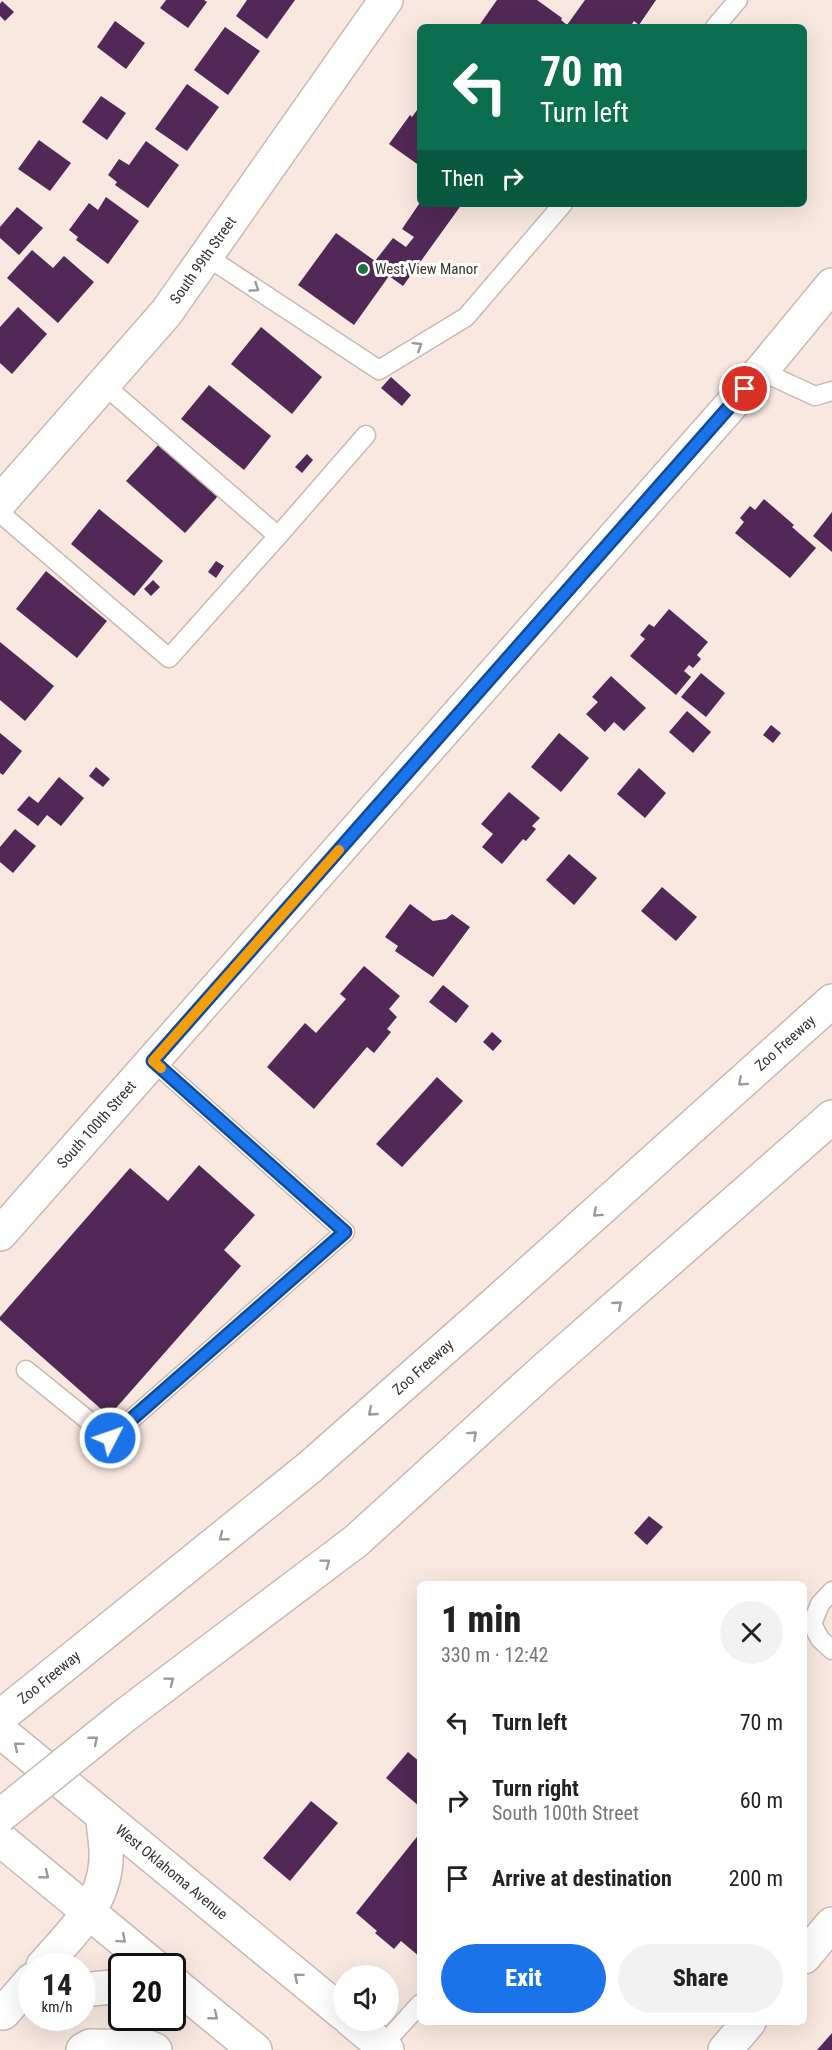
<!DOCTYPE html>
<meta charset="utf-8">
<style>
:root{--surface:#fff;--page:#f2f2f2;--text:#222;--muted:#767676;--accent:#1a73e8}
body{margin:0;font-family:"Roboto Condensed",sans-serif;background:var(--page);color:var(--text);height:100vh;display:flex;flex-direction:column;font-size:22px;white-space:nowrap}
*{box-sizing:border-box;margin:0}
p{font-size:20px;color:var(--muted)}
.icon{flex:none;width:33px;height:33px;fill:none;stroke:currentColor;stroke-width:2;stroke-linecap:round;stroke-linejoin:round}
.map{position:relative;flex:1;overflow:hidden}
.details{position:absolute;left:417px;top:1581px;width:390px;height:444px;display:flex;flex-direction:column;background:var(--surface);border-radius:9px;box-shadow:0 6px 24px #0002}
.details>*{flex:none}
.guide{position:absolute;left:417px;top:24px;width:390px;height:183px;border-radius:9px;box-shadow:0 6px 24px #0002;background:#0b6e4f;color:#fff;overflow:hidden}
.buttons{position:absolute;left:333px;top:1965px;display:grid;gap:12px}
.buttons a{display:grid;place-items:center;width:66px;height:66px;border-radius:50%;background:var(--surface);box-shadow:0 6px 24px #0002;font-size:30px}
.speed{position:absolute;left:18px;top:1953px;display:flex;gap:12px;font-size:30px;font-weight:700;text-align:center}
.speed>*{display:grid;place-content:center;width:78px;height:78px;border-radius:50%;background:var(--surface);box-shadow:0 6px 24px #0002;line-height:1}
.speed small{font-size:15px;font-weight:400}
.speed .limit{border:3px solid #111;border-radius:9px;background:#fff;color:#111}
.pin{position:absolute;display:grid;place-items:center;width:51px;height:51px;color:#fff;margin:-26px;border:3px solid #fff;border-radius:50%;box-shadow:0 2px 6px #0007}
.me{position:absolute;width:66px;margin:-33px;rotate:49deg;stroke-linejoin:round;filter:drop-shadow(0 0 4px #0008)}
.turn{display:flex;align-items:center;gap:21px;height:126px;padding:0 24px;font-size:27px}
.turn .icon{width:78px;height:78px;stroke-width:2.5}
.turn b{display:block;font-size:42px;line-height:51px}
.then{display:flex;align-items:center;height:57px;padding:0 24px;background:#0003;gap:12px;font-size:22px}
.round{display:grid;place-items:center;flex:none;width:63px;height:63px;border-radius:32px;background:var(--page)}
.overview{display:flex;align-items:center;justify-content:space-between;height:102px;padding:0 24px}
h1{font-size:36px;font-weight:800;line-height:45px}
.primary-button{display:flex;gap:12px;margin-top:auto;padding:12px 24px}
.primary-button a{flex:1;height:69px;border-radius:36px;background:var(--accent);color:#fff;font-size:24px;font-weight:800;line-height:69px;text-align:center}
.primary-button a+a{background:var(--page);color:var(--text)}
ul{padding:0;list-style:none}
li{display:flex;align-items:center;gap:18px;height:78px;padding:0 24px}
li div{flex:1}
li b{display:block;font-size:22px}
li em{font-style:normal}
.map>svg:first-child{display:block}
</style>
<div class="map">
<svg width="832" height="2050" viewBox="0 0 832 2050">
<rect width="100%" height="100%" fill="#f8e8df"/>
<!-- building -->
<g fill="#522856">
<polygon points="166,0 204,0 207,2 188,28 160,8"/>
<polygon points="247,0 295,0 267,39 236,16"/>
<polygon points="497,0 537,0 562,18 561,20 567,25 585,0 656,0 639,25 634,21 630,27 478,27"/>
<polygon points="2,1 14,12 5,21 0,16 0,4"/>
<polygon points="115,21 145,43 126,69 97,47"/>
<polygon points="225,27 260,51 228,95 194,70"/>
<polygon points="187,84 219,107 187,151 155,129"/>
<polygon points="101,96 126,113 107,140 82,122"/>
<polygon points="420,106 420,166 389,144 410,115 412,117"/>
<polygon points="39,140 71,163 50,191 18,169"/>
<polygon points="146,141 179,165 148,208 115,185 117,182 108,175 119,159 129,165"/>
<polygon points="106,197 139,221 108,264 76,240 78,237 69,230 89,203 98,210"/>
<polygon points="419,204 462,204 403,286 389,276 354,325 298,285 336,233 375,261 393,238 406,247 414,237 402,229"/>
<polygon points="17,207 43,228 19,255 0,238 0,227"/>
<polygon points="32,250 53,268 64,256 94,282 58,323 7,278"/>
<polygon points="18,307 47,334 12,374 0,363 0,327"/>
<polygon points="261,327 322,377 292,414 231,364"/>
<polygon points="391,377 411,395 402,406 381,388"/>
<polygon points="209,385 271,436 244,470 181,419"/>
<polygon points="159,444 218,496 185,533 126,481"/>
<polygon points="307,454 313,460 302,473 295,467"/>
<polygon points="764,499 794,525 792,527 816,548 790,578 735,533 744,522 740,518 750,506 755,510"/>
<polygon points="99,509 163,561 134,596 71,544"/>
<polygon points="832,512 832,552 813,536"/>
<polygon points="216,561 224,566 216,578 208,572"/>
<polygon points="46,571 107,621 77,658 16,609"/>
<polygon points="153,580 160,587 151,596 144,589"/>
<polygon points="669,609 708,642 697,655 701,659 693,668 689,665 684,671 691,677 676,695 630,656 645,639 640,635 649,624 654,627"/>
<polygon points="0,642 54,686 25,721 0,700"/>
<polygon points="701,673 725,693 706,717 681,697"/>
<polygon points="611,676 646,708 624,731 614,722 605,732 586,714 598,702 592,697"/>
<polygon points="687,711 711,732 693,753 669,732"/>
<polygon points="771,725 781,733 773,743 763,735"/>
<polygon points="0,733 22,751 3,775 0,773"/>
<polygon points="559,733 589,758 561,792 531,767"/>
<polygon points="96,767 110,779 103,787 89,776"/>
<polygon points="639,768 666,793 645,818 617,794"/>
<polygon points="59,777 84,798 61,826 47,815 38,826 17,810 29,796 38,803"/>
<polygon points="509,792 540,818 532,826 536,829 526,841 523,839 502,864 482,847 493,834 481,824"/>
<polygon points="15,829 36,846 13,873 0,862 0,847"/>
<polygon points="569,854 597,878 574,905 546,880"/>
<polygon points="662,887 697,917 676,941 641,911"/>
<polygon points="410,904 433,921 446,919 452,914 470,927 433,977 395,951 398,946 385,937"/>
<polygon points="364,966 400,996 389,1009 397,1017 387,1029 391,1032 374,1053 367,1047 314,1109 267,1067 305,1023 316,1033 346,999 340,994"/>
<polygon points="443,985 469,1006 456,1023 429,1002"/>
<polygon points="492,1032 502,1041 493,1051 483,1042"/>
<polygon points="437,1077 463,1101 402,1167 376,1144"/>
<polygon points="199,1165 255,1215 224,1250 241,1266 109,1416 0,1320 0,1317 130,1168 168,1201"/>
<polygon points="649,1516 663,1527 647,1545 634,1533"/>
<polygon points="408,1752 420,1762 419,1806 386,1778"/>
<polygon points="311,1801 338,1823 290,1881 263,1858"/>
<polygon points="420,1833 420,1957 401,1941 394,1949 375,1933 377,1931 356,1913"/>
<polygon points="832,2033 832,2050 817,2050"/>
</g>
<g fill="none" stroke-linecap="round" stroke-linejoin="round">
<defs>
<g id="lane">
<polyline points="715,27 738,0"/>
<polyline points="206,256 379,370 466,317 563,204"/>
<polyline points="761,371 815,396 832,391"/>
<polyline points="103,384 278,536 366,435"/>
<polyline points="0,513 169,658 278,536"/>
<polyline points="26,1370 110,1438 345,1232 153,1061"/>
<polyline points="832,1591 820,1604 812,1624 820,1639 832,1650"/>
<polyline points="382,2046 420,2004"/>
</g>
<g id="street">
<path id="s1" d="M0,502L166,313L386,0"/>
<path id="s2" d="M0,1234L761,371L832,285"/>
<polyline points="804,1957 832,1924"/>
<polyline points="83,2050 90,2046 148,2047 155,2050"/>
<polyline points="725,2050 749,2022"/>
</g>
<g id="secondary">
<path id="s3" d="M0,1731L344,2014"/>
<polyline points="0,1839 154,1966"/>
<polyline points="172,1982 255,2050"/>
<polyline points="351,2020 387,2050"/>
</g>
<g id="highway">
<polyline points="124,1716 356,1541 544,1370 832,1117"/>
<path id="s4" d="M0,1717L310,1467L498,1301L832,1001"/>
<path d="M43,1966C71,1933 103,1907 106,1861C107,1846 104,1830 102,1815"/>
<polyline points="172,1984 175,1984"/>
<polyline points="82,1990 122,1986"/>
<polyline points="3,2013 32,1980"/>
</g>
</defs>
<!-- lane casing -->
<use href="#lane" stroke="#c9bab1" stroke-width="21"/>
<!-- street casing -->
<use href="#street" stroke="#c9bab1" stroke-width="36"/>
<!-- secondary casing -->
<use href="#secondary" stroke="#c9bab1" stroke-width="36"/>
<!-- highway casing -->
<use href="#highway" stroke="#c9bab1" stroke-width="36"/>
<!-- lane -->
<use href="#lane" stroke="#fff" stroke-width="18"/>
<!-- street -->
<use href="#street" stroke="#fff" stroke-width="33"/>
<!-- secondary -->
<use href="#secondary" stroke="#fff" stroke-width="33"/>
<!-- highway -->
<use href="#highway" stroke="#fff" stroke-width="33"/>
<defs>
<polyline id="highway-bridge" points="0,1816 124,1716"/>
</defs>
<!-- highway-bridge casing -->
<use href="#highway-bridge" stroke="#c9bab1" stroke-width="36" stroke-linecap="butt"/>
<!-- highway-bridge -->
<use href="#highway-bridge" stroke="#fff" stroke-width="33"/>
</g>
<!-- one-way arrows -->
<defs><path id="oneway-chevron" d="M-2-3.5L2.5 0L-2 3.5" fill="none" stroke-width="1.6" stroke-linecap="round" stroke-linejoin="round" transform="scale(1.5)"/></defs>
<g stroke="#9c9a98">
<use href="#oneway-chevron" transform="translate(255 288) rotate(34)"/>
<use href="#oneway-chevron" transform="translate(418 346) rotate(-32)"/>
<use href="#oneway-chevron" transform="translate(742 1082) rotate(138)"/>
<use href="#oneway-chevron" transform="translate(597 1213) rotate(138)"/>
<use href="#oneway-chevron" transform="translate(618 1305) rotate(-41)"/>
<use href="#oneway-chevron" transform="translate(372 1412) rotate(139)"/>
<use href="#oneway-chevron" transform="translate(473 1435) rotate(-42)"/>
<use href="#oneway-chevron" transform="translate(223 1537) rotate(141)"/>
<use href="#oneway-chevron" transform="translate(326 1563) rotate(-37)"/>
<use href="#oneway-chevron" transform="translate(170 1681) rotate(-37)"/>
<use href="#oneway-chevron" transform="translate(94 1740) rotate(-39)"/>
<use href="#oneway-chevron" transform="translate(18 1746) rotate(-140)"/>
<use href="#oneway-chevron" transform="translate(45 1875) rotate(39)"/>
<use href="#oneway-chevron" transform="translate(122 1939) rotate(40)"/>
<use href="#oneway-chevron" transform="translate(298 1977) rotate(-140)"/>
<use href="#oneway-chevron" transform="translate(214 2016) rotate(39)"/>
</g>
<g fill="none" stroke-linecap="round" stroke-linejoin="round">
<defs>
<polyline id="route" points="110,1438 345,1232 153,1061 745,389"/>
</defs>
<!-- route casing -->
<use href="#route" stroke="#114b97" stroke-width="15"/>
<!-- route -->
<use href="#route" stroke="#1a73e8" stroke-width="10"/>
<!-- slow -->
<polyline stroke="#f59e0b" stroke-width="10" points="161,1068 153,1061 339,850"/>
</g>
<!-- markers -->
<circle fill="#1e7345" stroke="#fff" stroke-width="2" cx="363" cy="269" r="6"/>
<g text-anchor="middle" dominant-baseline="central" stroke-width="6" stroke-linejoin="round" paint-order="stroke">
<!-- street labels -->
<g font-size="15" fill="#3a3430" stroke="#fff">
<text stroke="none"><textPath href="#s1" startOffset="316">South 99th Street</textPath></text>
<text stroke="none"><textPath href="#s4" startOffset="1035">Zoo Freeway</textPath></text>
<text stroke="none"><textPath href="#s2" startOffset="146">South 100th Street</textPath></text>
<text stroke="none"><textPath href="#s4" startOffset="549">Zoo Freeway</textPath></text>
<text stroke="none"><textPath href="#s4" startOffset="63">Zoo Freeway</textPath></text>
<text stroke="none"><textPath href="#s3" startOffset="222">West Oklahoma Avenue</textPath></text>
</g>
<!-- poi labels -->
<g font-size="15" fill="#3a3430" stroke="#fff" text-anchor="start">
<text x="375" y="269">West View Manor</text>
</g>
</g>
</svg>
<div class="buttons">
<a><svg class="icon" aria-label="sound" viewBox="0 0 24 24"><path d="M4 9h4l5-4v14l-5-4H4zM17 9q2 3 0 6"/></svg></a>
</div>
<div class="speed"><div>14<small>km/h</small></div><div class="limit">20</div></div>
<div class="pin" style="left:745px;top:389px;background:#d93025"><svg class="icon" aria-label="arrive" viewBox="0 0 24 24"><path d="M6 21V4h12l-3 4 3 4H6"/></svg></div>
<svg class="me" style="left:110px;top:1438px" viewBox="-20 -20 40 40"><circle r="17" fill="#1a73e8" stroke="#fff" stroke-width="3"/><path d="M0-11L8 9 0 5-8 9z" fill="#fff"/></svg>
<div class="guide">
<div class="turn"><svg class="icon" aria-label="left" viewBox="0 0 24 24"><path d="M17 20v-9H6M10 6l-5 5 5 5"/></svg><div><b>70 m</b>Turn left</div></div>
<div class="then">Then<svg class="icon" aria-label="right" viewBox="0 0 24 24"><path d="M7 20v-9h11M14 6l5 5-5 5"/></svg></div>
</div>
<section class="details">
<div class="overview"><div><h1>1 min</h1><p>330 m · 12:42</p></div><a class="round"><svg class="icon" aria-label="close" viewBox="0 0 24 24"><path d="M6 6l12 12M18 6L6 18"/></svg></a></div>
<ul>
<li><svg class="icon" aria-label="left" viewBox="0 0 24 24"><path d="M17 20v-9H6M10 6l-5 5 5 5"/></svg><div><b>Turn left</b></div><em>70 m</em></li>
<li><svg class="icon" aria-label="right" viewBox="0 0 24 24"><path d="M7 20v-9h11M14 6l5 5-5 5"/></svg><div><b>Turn right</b><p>South 100th Street</p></div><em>60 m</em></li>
<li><svg class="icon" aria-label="arrive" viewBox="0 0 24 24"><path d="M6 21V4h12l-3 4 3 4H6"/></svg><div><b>Arrive at destination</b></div><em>200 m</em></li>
</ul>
<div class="primary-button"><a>Exit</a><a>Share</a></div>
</section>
</div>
